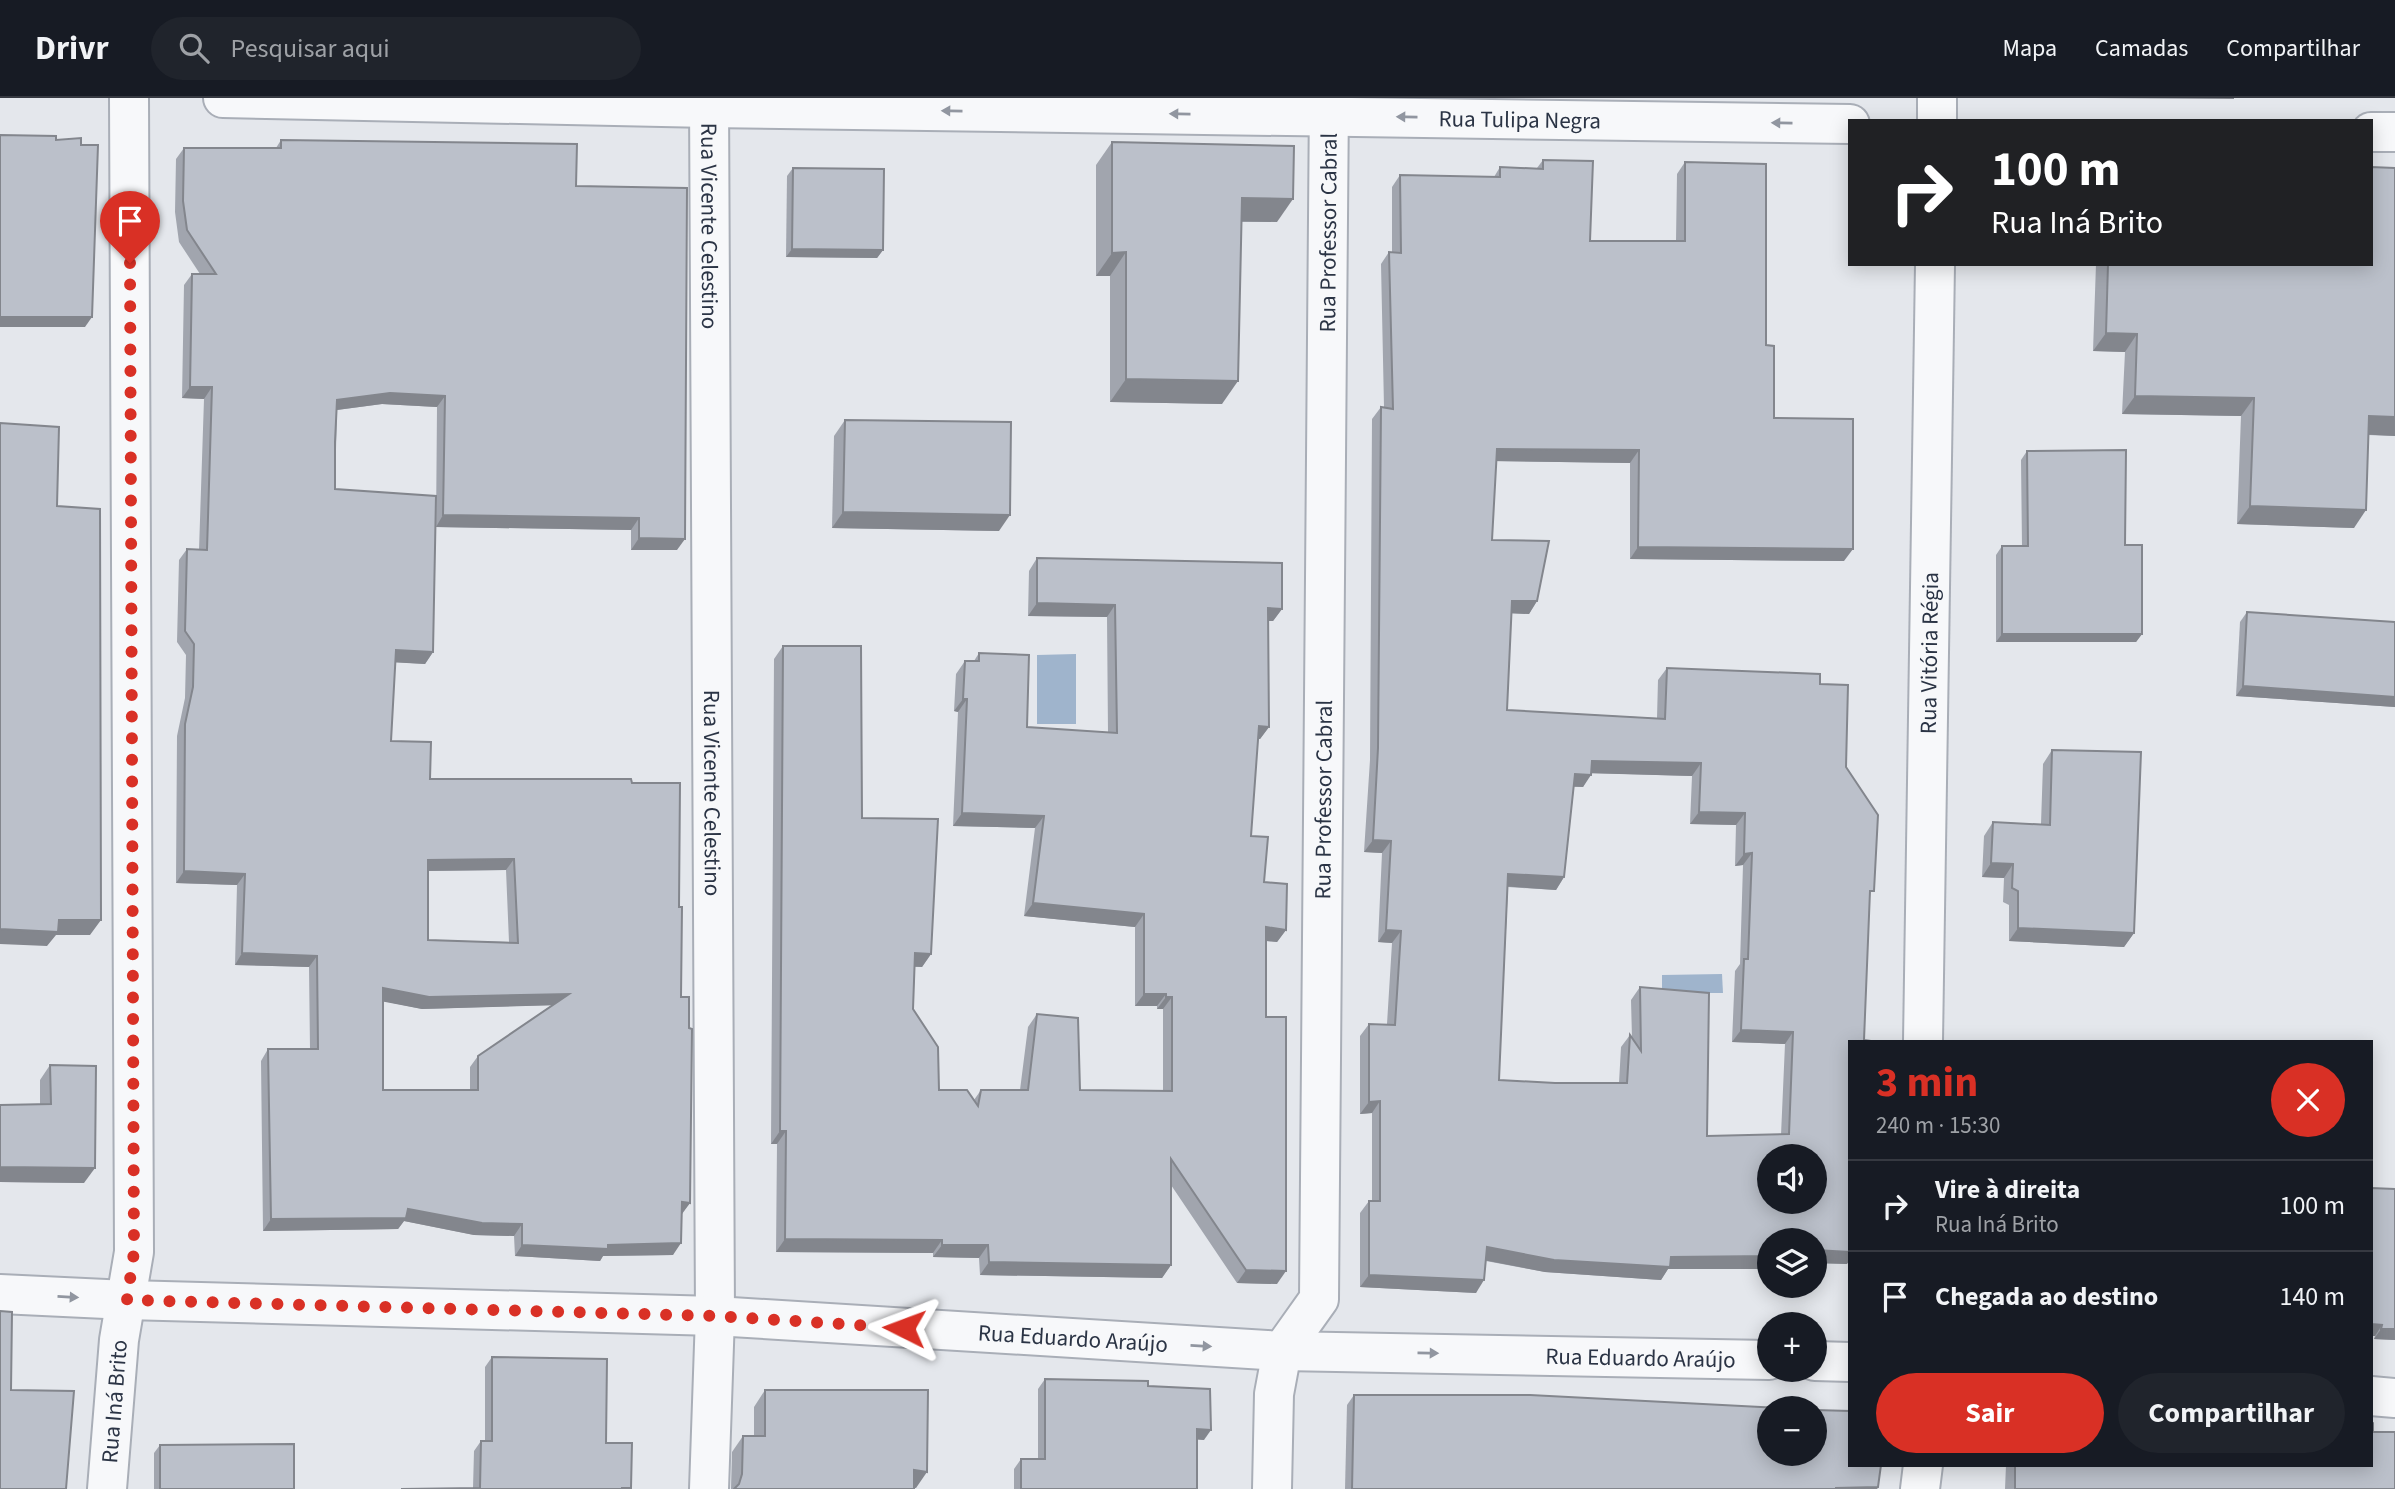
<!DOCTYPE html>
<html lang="pt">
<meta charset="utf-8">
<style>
:root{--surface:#171b24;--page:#20242c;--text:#f1f3f6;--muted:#9ea1a6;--line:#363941;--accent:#d93025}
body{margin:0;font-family:"Source Sans 3",sans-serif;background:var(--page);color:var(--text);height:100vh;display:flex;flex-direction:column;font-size:26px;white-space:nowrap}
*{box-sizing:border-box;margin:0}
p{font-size:23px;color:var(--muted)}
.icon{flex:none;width:38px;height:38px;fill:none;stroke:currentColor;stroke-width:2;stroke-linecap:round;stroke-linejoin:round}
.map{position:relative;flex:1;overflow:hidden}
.details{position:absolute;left:1848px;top:942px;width:525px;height:427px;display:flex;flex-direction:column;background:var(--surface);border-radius:0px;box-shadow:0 4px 18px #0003}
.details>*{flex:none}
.top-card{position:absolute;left:1848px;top:21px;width:525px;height:147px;border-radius:0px;box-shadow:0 4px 18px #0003;background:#202124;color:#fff;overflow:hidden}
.buttons{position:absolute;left:1757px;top:1046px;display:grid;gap:14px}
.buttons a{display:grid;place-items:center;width:70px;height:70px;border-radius:50%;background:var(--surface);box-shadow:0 4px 18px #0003;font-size:35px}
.pin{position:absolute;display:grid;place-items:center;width:60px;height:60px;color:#fff;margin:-72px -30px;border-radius:50% 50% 50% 0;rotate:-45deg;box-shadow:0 0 7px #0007}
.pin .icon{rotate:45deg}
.me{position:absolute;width:77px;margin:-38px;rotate:273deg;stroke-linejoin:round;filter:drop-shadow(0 0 5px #0008)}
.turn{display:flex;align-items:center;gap:24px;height:147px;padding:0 28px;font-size:32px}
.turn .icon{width:91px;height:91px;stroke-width:2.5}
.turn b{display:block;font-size:49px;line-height:60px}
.round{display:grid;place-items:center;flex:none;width:74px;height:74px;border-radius:37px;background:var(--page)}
.head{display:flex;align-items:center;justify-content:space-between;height:119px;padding:0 28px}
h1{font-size:42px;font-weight:700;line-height:52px;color:var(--accent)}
.primary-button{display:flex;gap:14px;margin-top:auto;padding:14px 28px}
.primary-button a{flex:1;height:80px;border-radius:42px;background:var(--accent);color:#fff;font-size:28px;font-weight:700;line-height:80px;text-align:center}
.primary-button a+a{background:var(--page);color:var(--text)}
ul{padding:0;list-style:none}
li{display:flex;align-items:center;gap:21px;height:91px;padding:0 28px;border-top:2px solid var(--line)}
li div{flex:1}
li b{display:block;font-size:26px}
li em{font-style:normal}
header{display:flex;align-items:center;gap:42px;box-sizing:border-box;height:98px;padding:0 35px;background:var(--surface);border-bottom:2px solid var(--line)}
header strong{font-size:33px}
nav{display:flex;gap:38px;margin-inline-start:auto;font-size:24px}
.search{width:490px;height:63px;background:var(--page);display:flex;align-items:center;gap:18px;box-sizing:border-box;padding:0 24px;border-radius:38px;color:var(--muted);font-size:26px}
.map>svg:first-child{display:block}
</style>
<header>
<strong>Drivr</strong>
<div class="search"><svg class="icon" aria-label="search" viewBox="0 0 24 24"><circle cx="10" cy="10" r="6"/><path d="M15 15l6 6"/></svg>Pesquisar aqui</div>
<nav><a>Mapa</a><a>Camadas</a><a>Compartilhar</a></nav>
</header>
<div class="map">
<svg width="2395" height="1391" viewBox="0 0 2395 1391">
<rect width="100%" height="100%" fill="#e4e7ec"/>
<!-- water -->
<g fill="#9fb4cc">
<polygon points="1076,556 1076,626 1037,626 1037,557"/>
<polygon points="1722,876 1723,895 1662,895 1662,877"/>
</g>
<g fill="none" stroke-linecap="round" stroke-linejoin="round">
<defs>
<g id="minor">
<path id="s1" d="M223,0L709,10L1850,26"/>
<path id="s2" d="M709,0L715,1218L709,1391"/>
<polyline points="1937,0 1937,23"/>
<polyline points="2371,34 2395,34"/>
<path id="s3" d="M1923,943L1935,166"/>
<path id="s4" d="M0,1196L127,1202L715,1218L1282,1253L1769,1262"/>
<polyline points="1815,1263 1850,1264"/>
<polyline points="2371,1298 2395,1300"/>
<path id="s5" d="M107,1391L119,1242L134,1154L129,0"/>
<path id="s6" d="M1272,1391L1274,1296L1282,1253L1319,1201L1329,0"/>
<polyline points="1920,1391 1923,1367"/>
</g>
</defs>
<!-- minor casing -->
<use href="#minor" stroke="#a9aeb7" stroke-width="42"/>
<!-- minor -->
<use href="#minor" stroke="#f7f8fa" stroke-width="38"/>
</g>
<!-- wall -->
<g fill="#a1a5ae" fill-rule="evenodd">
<path d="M281,42L576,88L677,452H631V432L436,429L437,309L382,306L337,312L335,391L433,554L425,566L395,564L391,643L430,681L632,685L679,809L681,899L689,930L690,1105L681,1116L673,1157L603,1158L600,1163L515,1158L514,1138L474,1137L404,1123L398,1131L263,1133L261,963L268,951H310L309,869L235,867L237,787L176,785L177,638L185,600L186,557L177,544L179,462L187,451L199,452L204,301L182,300L184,187L192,176H200L179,144L175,114L176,61L184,50H276ZM506,772L509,844L428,842V773ZM383,903L422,911L552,907L478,958L470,969V992H383Z"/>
<polygon points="1112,44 1277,124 1241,124 1222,306 1110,304 1110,178 1096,178 1096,67"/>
<path d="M1543,62L1590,143H1676L1677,76L1685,64L1766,247L1774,320L1844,463L1630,461V365L1496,363L1492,442L1537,503L1529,516L1511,515L1507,612L1657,620L1658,582L1667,570L1820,586L1846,669L1870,799L1850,943L1847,1166L1815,1165V1143H1769V1171H1668L1661,1182L1545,1174L1486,1163L1476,1195L1360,1189V1115L1369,1103H1372V1015L1360,1016V938L1369,926H1387L1392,845L1378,844L1382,755L1364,754L1370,662L1372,321L1381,309H1384L1381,166L1389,154H1392V89L1400,77L1494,79L1500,69L1537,70ZM1591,675L1692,678L1690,726L1736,727L1735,768L1743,767L1740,866L1735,873L1732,944L1785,946L1781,1037L1707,1038L1640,889L1631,902L1632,940L1630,937L1621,949L1619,985H1555L1499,982L1508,789L1556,792L1564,779L1574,689H1583Z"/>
<polygon points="793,70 883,152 877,160 786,159 787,78"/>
<polygon points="2395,70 2395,338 2368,337 2354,430 2237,426 2241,318 2122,316 2125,254 2093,253 2096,166 2371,166"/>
<polygon points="845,322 999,433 832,430 834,338"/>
<polygon points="2027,353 2125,447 2142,536 2136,544 1996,544 1996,457 2002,448 2022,448 2021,362"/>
<polygon points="1037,460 1282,511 1273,523 1268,523 1269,629 1260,641 1258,641 1251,738 1264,784 1286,832 1277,844 1266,843 1266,919 1277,1186 1237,1185 1171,1087 1171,1167 1162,1180 980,1177 979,1160 933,1159 933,1155 776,1154 777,1046 771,1046 774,561 783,548 862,720 931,856 922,869 915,869 913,911 939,992 974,1002 981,992 1020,992 1028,929 1037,916 1080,992 1163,993 1163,911 1157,911 1157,908 1135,908 1135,829 1024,818 1035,730 953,728 958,614 954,613 956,576 965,563 974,563 979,555 1027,629 1108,635 1107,519 1028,518 1029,473"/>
<polygon points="2247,514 2395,524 2395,609 2236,598 2240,524"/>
<polygon points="2052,652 2134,835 2124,849 2009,843 2009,807 2003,804 2004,780 1982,779 1984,738 1993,724 2041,726 2043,666"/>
<polygon points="50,967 84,1085 0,1084 0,1007 40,1006 40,982"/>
<polygon points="2395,1091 2395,1242 2374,1241 2375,1238"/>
<polygon points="492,1259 606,1345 631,1391 473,1390 474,1353 481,1343 485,1343 485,1269"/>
<polygon points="1045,1281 1148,1288 1204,1342 1197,1341 1197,1391 1014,1391 1014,1371 1021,1361 1038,1361 1038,1291"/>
<polygon points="765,1292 916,1390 731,1391 732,1354 743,1338 754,1338 754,1309"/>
<polygon points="1354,1297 1878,1389 1877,1391 1345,1391 1347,1307"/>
<polygon points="2373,1334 2395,1391 2005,1391 2006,1367 2371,1367"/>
<polygon points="160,1347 294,1391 154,1391 154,1355"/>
</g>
<!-- shaded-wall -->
<g fill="#83868d">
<polygon points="2095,0 2234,0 2234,1"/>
<polygon points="1242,100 1293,101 1277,124 1225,123"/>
<polygon points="792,151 883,152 877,160 786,159"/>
<polygon points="1126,154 1110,178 1096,178 1112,155"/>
<polygon points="0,219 92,219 85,229 0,229"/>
<polygon points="2106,235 2137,236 2125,254 2093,253"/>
<polygon points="1126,281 1238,283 1222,306 1110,304"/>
<polygon points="190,289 212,289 204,301 182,300"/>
<polygon points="390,295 445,298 437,309 382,306 329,313 337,302"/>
<polygon points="2135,298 2254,300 2241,318 2122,316"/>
<polygon points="2369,318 2395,319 2395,338 2356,336"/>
<polygon points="1497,351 1639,352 1630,365 1489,363"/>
<polygon points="2250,408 2366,412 2354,430 2237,426"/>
<polygon points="843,414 1010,417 999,433 832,430"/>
<polygon points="443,417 639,420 631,432 436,429"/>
<polygon points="639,440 685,441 677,452 631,452"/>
<polygon points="1638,449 1853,451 1844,463 1630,461"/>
<polygon points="1512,503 1537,503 1529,516 1503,515"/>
<polygon points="1037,505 1115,507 1107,519 1028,518"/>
<polygon points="1268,510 1282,511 1273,523 1259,523"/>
<polygon points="2002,536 2142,536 2136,544 1996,544"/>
<polygon points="396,552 433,554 425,566 388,564"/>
<polygon points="2243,588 2395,599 2395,609 2236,598"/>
<polygon points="963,601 967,601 958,614 954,613"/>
<polygon points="1259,628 1269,629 1260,641 1250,641"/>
<polygon points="1592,663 1701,665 1692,678 1583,675"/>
<polygon points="1575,676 1591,677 1583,689 1566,688"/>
<polygon points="1699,714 1745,715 1736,727 1690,726"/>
<polygon points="962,715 1044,718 1035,730 953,728"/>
<polygon points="1373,742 1391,743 1382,755 1364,754"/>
<polygon points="1752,755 1743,767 1735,768 1744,756"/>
<polygon points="514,761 506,772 420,773 428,762"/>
<polygon points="1991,765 2013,766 2004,780 1982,779"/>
<polygon points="184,773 245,776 237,787 176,785"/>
<polygon points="1508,776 1564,779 1556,792 1500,788"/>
<polygon points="1033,805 1144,816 1135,829 1024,818"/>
<polygon points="59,822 101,822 90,837 56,837 47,848 0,846 0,831"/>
<polygon points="1266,829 1286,832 1277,844 1257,842"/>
<polygon points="2018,830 2134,835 2124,849 2009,843"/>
<polygon points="1386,832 1401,833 1392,845 1378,844"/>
<polygon points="242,855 317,858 309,869 235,867"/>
<polygon points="915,855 931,856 922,869 906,868"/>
<polygon points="383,890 569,896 562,907 422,911 375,902"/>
<polygon points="1144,896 1166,896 1157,908 1135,908"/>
<polygon points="1166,899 1172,899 1163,911 1157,911"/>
<polygon points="1741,932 1793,934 1785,946 1732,944"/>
<polygon points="1380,1003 1372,1015 1360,1016 1369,1004"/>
<polygon points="780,1033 786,1033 777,1046 771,1046"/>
<polygon points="0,1069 95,1070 84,1085 0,1084"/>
<polygon points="682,1104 690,1105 682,1116 674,1116"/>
<polygon points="408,1111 522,1126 514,1138 474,1137 404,1123 398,1131 263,1133 271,1121"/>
<polygon points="785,1141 942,1142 933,1155 776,1154"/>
<polygon points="681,1145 673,1157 603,1158 600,1163 515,1158 522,1147"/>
<polygon points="942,1147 988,1147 979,1160 933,1159"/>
<polygon points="1487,1149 1671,1159 1769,1158 1769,1171 1668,1171 1661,1182 1545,1174 1478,1161"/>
<polygon points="1815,1152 1850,1154 1850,1162 1847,1166 1815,1165"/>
<polygon points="989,1164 1171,1167 1162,1180 980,1177"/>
<polygon points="1246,1172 1286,1173 1277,1186 1237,1185"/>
<polygon points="1369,1177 1484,1182 1476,1195 1360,1189"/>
<polygon points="2371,1226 2382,1227 2375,1238 2371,1238"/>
<polygon points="2381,1231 2395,1231 2395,1242 2374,1241"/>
<polygon points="1197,1331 1211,1332 1204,1342 1190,1341"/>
<polygon points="914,1372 927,1374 916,1390 902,1388"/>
<polygon points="1878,1389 1877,1391 1835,1391 1836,1390"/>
</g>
<!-- building -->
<g fill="#bbc0ca" stroke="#83868d" stroke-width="2" fill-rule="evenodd">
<polygon points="0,37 56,38 56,42 81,40 81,47 98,47 92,219 0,219"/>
<path d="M281,42L577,46L576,88L687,90L685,441L639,440V420L443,417L445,298L390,295L337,302L335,344V391L436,398L433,554L396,552L391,643L431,644L430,681H631L632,685H680L679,809H682L681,899H689V930L692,931L690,1105L682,1104L681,1145L608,1147V1151L522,1147V1126L482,1125L408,1111L406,1120L271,1121L268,951H318L317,858L242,855L245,776L184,773L185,626L193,589L194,546L185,533L187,451L207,452L212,289H190L192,176H216L187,132L183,103L184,50H281ZM514,761L518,845L428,842V762ZM383,890L429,899L569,896L478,958V992H383Z"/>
<polygon points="1112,44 1294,48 1293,101 1242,100 1238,283 1126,281 1126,154 1112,155"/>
<path d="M1543,62L1593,63L1590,143H1685V64L1766,66V247L1774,248V320L1853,321V451L1638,449L1639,352L1497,351L1492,442L1549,443L1537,503H1512L1507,612L1665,621L1667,570L1820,576V586L1848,587L1846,669L1878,717L1874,793H1870L1864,942L1871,943H1850V1154L1815,1152V1143H1769V1158L1671,1159L1670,1169L1554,1162L1487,1149L1484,1182L1369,1177V1103H1380V1003L1369,1004V926L1395,927L1401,833L1386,832L1391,743L1373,742L1378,650L1381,309L1393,311L1389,154L1401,155L1400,77L1500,79V69L1543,71ZM1592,663L1701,665L1699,714L1745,715L1744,756L1752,755L1748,861H1744L1741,932L1793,934L1789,1036L1707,1038L1709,895L1640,889L1641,953L1630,937L1627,985H1555L1499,982L1508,776L1564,779L1575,676L1591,677ZM1769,1059H1815V1104H1769Z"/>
<polygon points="2371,69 2395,70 2395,319 2369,318 2366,412 2250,408 2254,300 2135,298 2137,236 2106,235 2108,166 2371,166"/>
<polygon points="793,70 884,71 883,152 792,151"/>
<polygon points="845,322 1011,324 1010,417 843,414"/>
<polygon points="0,325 59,329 57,408 100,411 101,822 59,822 58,834 0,831"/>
<polygon points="2126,352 2125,447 2142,447 2142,536 2002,536 2002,448 2028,448 2027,353"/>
<polygon points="1037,460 1282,465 1282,511 1268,510 1269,629 1259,628 1251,738 1268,739 1264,784 1287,786 1286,832 1266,829 1266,919 1286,919 1286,1173 1246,1172 1171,1061 1171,1167 989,1164 988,1147 942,1147 942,1142 785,1141 786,1033 780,1033 783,548 861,548 862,720 938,721 931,856 915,855 913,911 938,949 939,992 967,992 978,1008 981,992 1028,992 1037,916 1078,920 1080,992 1172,993 1172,899 1166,899 1166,896 1144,896 1144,816 1033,805 1044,718 962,715 967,601 963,601 965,563 979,563 979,555 1029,557 1027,629 1117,635 1115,507 1037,505"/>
<polygon points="2247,514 2395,524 2395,599 2243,588"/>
<polygon points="2052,652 2141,654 2134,835 2018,830 2018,793 2012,790 2013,766 1991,765 1993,724 2050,727"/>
<polygon points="50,967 96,968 95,1070 0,1069 0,1007 51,1006"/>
<polygon points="2371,1090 2395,1091 2395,1231 2381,1231 2382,1227 2371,1226"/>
<polygon points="0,1213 12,1214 11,1292 74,1293 66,1391 0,1391"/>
<polygon points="492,1259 607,1261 606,1345 632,1345 631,1390 622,1390 622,1391 401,1391 480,1390 481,1343 492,1343"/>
<polygon points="1045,1281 1148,1283 1148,1288 1210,1291 1211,1332 1197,1331 1197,1391 1021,1391 1021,1361 1045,1361"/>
<polygon points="765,1292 928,1292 927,1374 914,1372 914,1391 734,1391 739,1386 742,1376 743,1338 765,1338"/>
<polygon points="1354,1297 1530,1297 1798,1311 1769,1311 1769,1356 1815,1356 1815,1312 1850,1313 1850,1367 1881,1367 1878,1389 1836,1390 1836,1391 1352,1391"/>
<polygon points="2371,1324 2373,1325 2373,1334 2395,1334 2395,1391 2015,1391 2015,1367 2371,1367"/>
<polygon points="294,1346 294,1391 160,1391 160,1347"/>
</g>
<!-- one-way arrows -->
<defs><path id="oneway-solid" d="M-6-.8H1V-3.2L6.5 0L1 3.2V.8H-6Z" transform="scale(1.75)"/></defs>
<g fill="#9196a0">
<use href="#oneway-solid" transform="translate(952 13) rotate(-179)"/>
<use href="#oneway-solid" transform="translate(1180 16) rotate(-179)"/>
<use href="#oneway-solid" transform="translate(1407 19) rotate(-179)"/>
<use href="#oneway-solid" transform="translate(1782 25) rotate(-179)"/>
<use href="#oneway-solid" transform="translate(68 1199) rotate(3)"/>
<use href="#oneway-solid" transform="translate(1201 1248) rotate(3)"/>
<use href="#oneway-solid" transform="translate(1428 1255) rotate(1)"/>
</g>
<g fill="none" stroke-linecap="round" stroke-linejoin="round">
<!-- route -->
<polyline stroke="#d93025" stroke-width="12" stroke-dasharray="0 21.6" points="130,165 134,1154 127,1202 715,1218 904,1230"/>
</g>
<g text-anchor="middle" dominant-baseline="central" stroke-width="7" stroke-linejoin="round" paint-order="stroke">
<!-- street labels -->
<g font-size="23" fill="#2b3445" stroke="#f4f6f9">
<text stroke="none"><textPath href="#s1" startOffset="1297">Rua Tulipa Negra</textPath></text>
<text stroke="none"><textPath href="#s2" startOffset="128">Rua Vicente Celestino</textPath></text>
<text stroke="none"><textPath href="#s6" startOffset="1269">Rua Professor Cabral</textPath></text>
<text stroke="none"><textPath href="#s3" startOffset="388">Rua Vitória Régia</textPath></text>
<text stroke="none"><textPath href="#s2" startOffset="695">Rua Vicente Celestino</textPath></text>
<text stroke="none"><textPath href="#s6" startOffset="702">Rua Professor Cabral</textPath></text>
<text stroke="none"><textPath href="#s4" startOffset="1074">Rua Eduardo Araújo</textPath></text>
<text stroke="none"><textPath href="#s4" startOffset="1642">Rua Eduardo Araújo</textPath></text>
<text stroke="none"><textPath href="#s5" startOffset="88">Rua Iná Brito</textPath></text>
</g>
</g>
</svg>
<div class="buttons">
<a><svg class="icon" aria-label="sound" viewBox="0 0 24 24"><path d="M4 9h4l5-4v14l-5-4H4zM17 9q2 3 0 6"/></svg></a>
<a><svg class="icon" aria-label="layers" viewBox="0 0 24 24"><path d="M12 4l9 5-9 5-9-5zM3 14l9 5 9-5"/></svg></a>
<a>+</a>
<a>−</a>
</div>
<div class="pin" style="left:130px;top:165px;background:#d93025"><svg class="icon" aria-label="arrive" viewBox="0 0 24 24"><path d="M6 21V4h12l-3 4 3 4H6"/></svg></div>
<svg class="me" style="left:904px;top:1230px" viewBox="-20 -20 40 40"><path d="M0-17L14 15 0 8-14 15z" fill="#d93025" stroke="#fff" stroke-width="4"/></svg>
<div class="top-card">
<div class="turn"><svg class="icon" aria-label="right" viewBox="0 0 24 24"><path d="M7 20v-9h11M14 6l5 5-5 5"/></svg><div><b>100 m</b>Rua Iná Brito</div></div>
</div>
<section class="details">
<div class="head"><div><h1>3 min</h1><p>240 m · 15:30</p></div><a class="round" style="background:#d93025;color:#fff"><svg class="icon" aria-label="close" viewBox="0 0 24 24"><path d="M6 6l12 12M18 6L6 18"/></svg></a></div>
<ul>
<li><svg class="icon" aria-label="right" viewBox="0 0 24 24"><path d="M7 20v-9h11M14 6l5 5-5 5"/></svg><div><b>Vire à direita</b><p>Rua Iná Brito</p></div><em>100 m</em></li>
<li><svg class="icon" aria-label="arrive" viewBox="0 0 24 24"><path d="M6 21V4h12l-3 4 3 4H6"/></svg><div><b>Chegada ao destino</b></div><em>140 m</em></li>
</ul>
<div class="primary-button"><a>Sair</a><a>Compartilhar</a></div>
</section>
</div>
